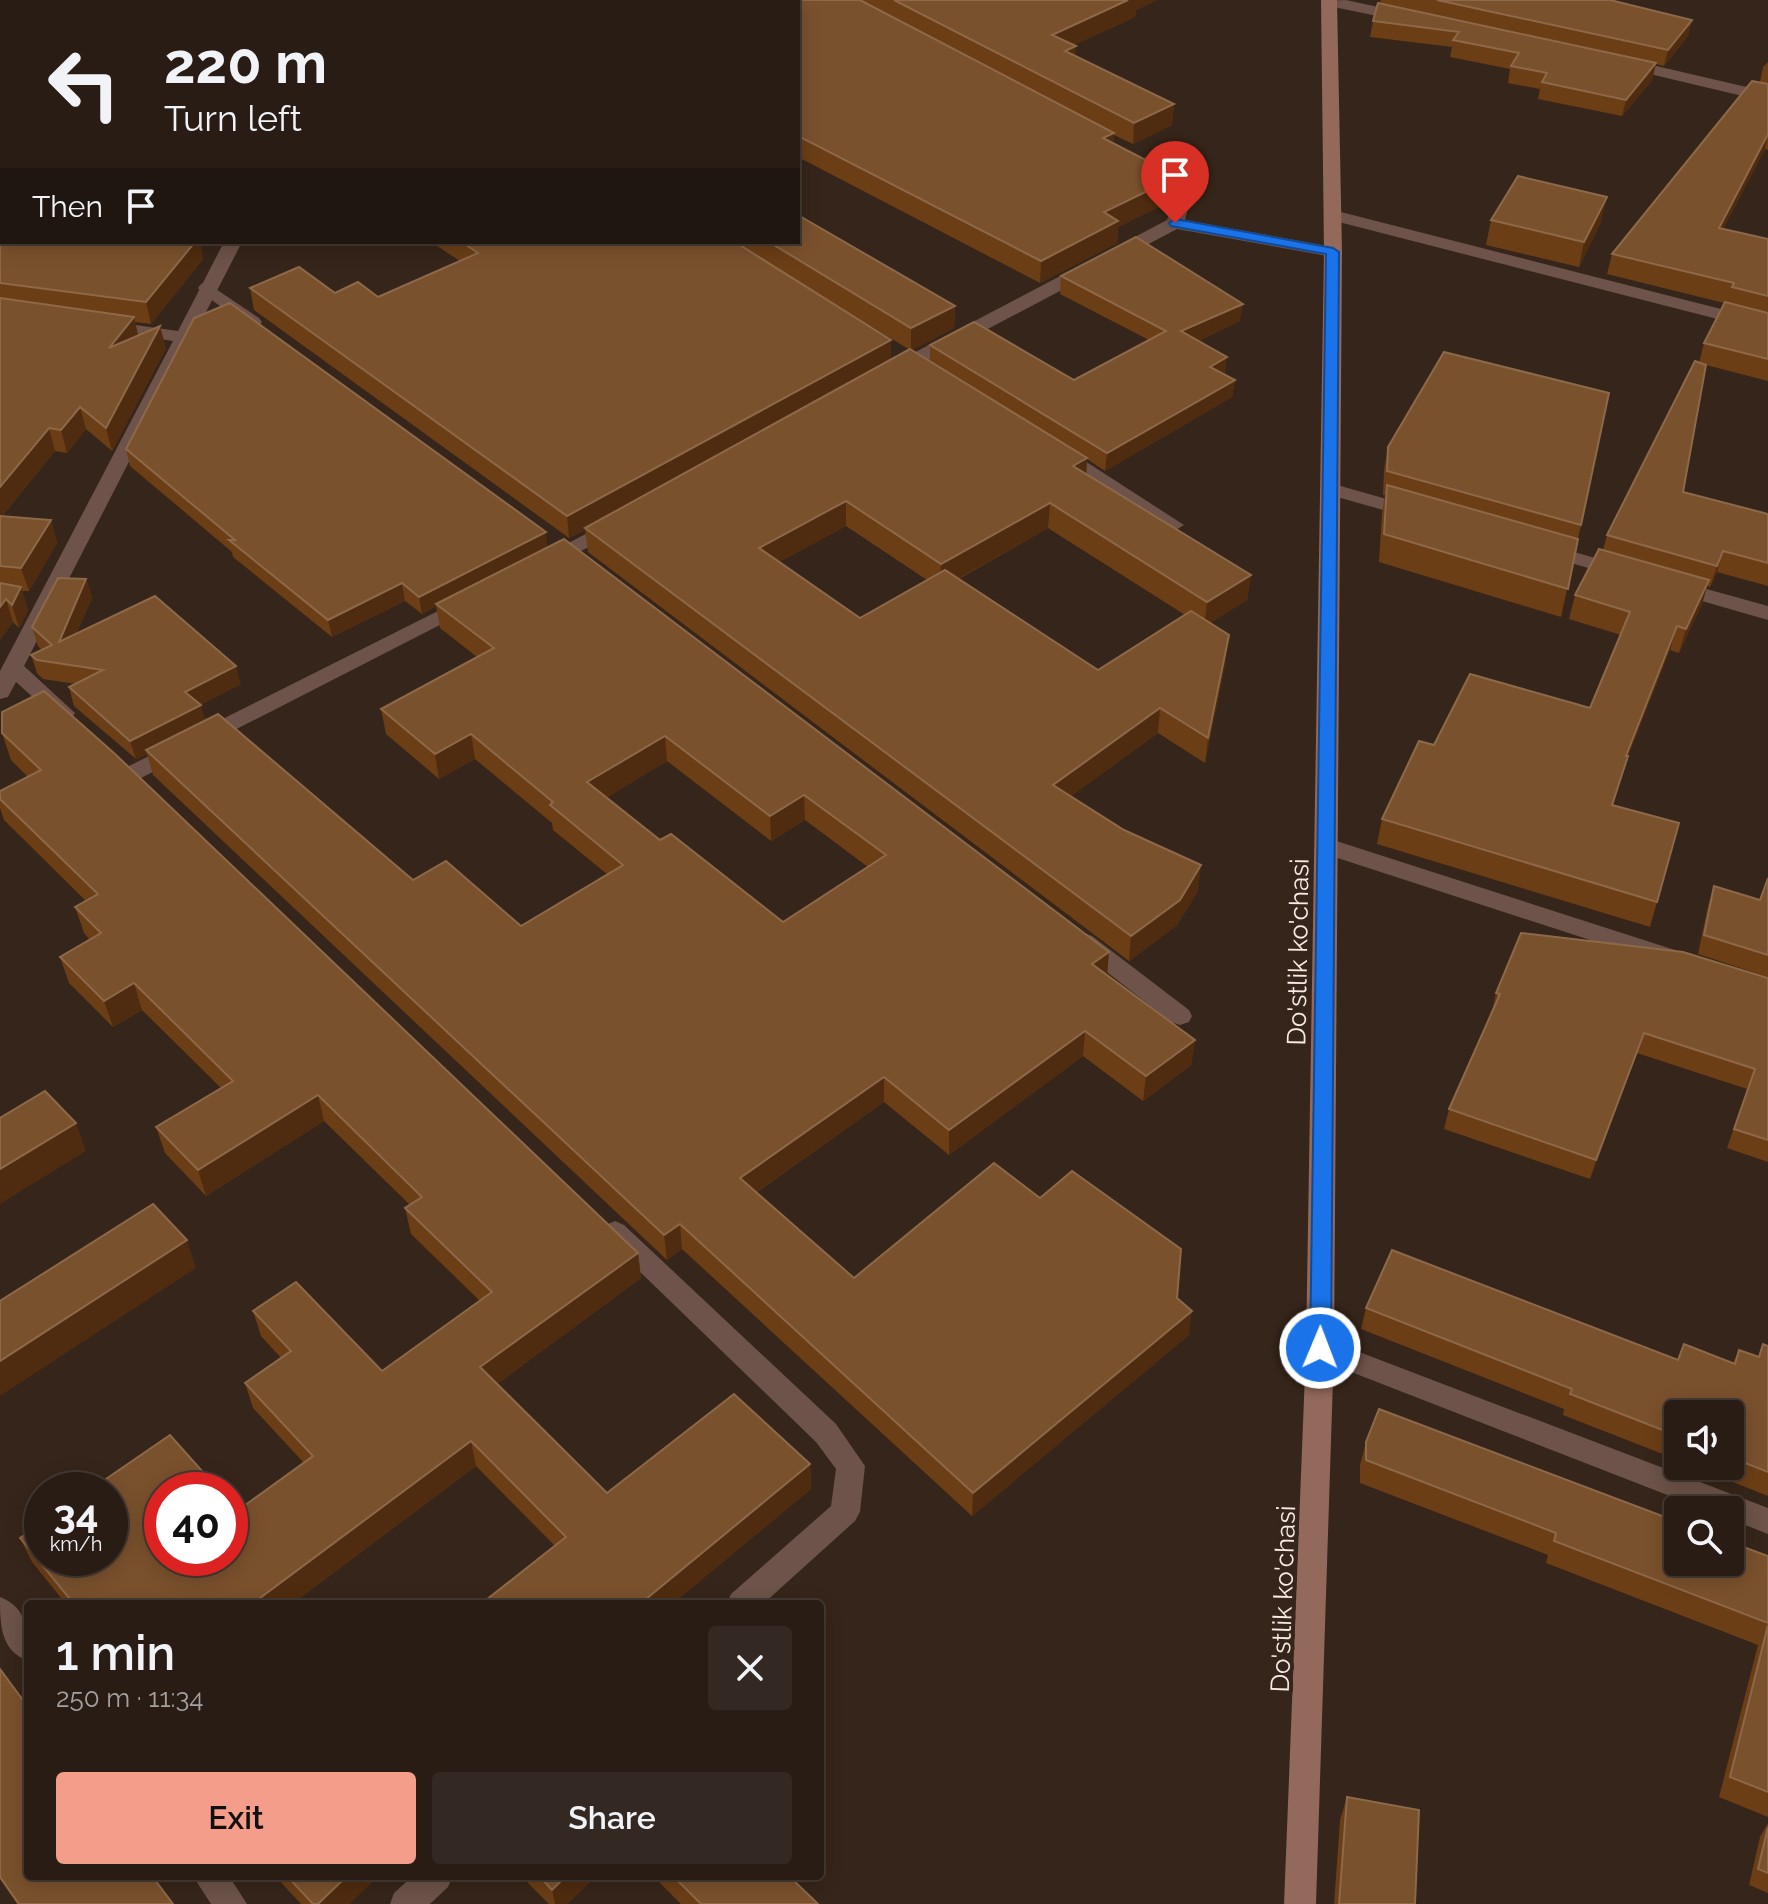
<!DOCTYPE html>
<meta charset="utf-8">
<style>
:root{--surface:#281c14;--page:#342922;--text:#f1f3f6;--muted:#a5a1a0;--line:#443a34;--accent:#f49d8b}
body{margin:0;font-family:Raleway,sans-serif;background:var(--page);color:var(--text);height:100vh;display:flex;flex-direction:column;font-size:30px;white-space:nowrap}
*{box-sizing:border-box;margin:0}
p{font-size:26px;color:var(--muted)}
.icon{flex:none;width:44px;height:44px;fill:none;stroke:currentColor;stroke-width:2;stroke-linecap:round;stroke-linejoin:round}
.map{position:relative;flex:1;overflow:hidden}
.sheet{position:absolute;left:24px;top:1600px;width:800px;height:280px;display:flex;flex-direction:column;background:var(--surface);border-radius:8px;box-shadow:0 4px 20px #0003,0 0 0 2px var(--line)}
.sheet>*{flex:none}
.banner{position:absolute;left:0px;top:0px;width:800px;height:244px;box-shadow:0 4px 20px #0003,0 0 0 2px var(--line);background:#281c14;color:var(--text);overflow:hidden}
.tools{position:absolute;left:1664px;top:1400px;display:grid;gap:16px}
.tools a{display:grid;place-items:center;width:80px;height:80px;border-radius:8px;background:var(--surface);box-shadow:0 4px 20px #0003,0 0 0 2px var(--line);font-size:40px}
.speed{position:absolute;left:24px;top:1472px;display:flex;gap:16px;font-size:40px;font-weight:700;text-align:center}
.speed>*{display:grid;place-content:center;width:104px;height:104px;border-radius:50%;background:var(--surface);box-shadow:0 4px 20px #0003,0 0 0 2px var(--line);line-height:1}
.speed small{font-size:20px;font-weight:400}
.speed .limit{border:12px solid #d22;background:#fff;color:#111}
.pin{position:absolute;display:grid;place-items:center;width:68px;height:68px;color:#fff;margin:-82px -34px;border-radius:50% 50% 50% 0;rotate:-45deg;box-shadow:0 0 8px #0007}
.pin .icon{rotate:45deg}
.me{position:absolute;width:88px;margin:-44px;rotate:1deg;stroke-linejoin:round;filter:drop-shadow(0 0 6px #0008)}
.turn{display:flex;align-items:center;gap:28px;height:168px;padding:0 32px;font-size:36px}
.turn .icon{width:104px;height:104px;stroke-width:2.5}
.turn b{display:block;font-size:56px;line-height:68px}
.then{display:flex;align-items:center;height:76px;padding:0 32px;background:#0003;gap:16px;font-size:30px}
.round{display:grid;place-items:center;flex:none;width:84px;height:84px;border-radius:8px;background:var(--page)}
.headline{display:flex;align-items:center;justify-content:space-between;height:136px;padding:0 32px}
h1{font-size:48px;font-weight:600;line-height:60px}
.primary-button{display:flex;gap:16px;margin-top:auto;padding:16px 32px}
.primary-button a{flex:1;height:92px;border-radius:8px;background:var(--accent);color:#111;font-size:32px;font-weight:600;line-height:92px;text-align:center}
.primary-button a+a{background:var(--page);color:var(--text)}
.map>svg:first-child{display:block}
</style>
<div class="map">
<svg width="1768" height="1904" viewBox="0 0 1768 1904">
<rect width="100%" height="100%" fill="#36251a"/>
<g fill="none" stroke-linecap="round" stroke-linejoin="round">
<!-- lane -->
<g fill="#6d5349" fill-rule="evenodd">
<polygon points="1146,157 1193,189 1185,220 1333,247 1342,252 1333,257 1177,229 899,376 885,376 883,372 885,368 1167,220 1176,191 1140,166 1138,162"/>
<polygon points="207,283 259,318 262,322 259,326 247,326 201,292 198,288 201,284"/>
<polygon points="1061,448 1068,450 1184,525 1174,531 1167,529 1054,458 1051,454 1054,450"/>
<polygon points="615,519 622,521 625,525 622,529 555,565 541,565 538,561 541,557"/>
<polygon points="466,597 473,598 476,603 473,608 141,778 125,778 122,773 125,768"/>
<polygon points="1084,933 1092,936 1189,1010 1192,1016 1189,1022 1180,1025 1171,1022 1076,948 1072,942 1076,936"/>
</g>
<!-- street -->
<g fill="#6d5349" fill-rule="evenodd">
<polygon points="356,0 372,0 355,2"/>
<polygon points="1346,0 1411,14 1414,17 1406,22 1329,6 1321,1"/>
<polygon points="1622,58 1768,92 1768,102 1616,66 1614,63"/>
<polygon points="1333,210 1768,321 1768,332 1327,219 1324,215 1327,211"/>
<polygon points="224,242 242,242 24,666 75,713 72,718 56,718 16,682 8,697 0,699 0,671 173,341 107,331 98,326 107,321 178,331"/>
<polygon points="1330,483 1422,509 1425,513 1415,519 1323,493 1320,489 1323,485"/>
<polygon points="1543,543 1630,568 1633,572 1623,578 1536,553 1533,549 1536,545"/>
<polygon points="1674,580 1768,606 1768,620 1667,591 1664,586 1667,581"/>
<polygon points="1327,838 1675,950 1679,956 1675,962 1667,965 1319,852 1315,846 1319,840"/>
<polygon points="615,1221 624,1225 836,1424 865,1466 860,1512 855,1521 763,1604 727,1604 731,1594 831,1506 836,1469 816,1442 606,1239 602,1232 606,1225"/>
<polygon points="1320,1337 1768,1508 1768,1534 1730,1519 1730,1510 1706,1510 1310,1356 1306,1348 1310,1340"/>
<path d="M0,1597C29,1608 28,1634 28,1661C0,1650 0,1624 0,1597Z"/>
<polygon points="193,1876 229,1876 247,1904 211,1904"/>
<polygon points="413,1876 453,1876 448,1887 430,1904 390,1904 394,1893"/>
</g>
<!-- secondary -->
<polygon fill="#92695a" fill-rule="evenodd" points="1321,0 1337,0 1342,252 1334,1348 1316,1904 1284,1904 1306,1348 1324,252"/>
</g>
<!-- wall -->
<g fill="#6b3e16" fill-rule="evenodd">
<polygon points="364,0 1157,0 1136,10 1135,17 1074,45 1075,56 1174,104 1172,125 1133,144 1114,135 1113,143 1173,174 1171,196 1170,201 1118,227 1117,243 1040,283 798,157 798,2 364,2"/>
<polygon points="1381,0 1610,0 1692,20 1688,36 1664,66 1656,64 1652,80 1622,116 1538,99 1540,89 1508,83 1510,69 1450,57 1452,47 1370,37 1373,21"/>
<polygon points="1768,62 1768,150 1765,149 1723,229 1768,239 1768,381 1706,365 1683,492 1768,514 1768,586 1717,572 1710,587 1707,586 1702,604 1679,653 1670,650 1628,756 1613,806 1657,902 1650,927 1377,844 1382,819 1434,745 1590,708 1621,635 1569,619 1575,595 1603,550 1607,535 1699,363 1704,343 1724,303 1607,274 1612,254 1760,82 1763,67"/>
<polygon points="1491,220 1601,222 1579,267 1486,245"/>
<polygon points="0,237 47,243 200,242 203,259 151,324 135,322 138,335 166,348 112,451 86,429 67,453 55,451 2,516 51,520 57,543 29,591 22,591 28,610 19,628 13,622 0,640"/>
<path d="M431,242H798L955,306L954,328L912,350L930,361V345L1074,380L1149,340L1060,294L1061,276L1240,321L1198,341L1225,375L1235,380L1232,397L1105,471L1087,459L1086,474L1251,575L1247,600L1210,623L1226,660L1205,763L1158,733L1071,796L1198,891L1177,925L1129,961L588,552L585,530L569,538L254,310L250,288L335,293L378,297L460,261ZM799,282L910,350L891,360ZM846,526L927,580L860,618L779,562ZM1048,528L1185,615L1098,670L959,579Z"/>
<polygon points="1388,447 1581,525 1561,617 1379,562 1382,513 1385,495 1383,495 1384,470"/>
<path d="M126,449L548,547L1109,952L1107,976L1195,1040L1191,1065L1143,1101L1083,1056L949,1155L884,1102L757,1192L854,1278L1040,1198L1177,1298L1189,1335L972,1516L682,1249L667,1260L153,775L147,754L136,759L74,706L69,687L76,684L43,679L37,673L31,655L42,650L38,646L32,627L86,579L92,598L76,634L241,684L200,705L205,720L413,880L521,926L607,874L553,830L552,823L475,759L439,779L386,734L381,709L477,657L440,628L436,606L422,614L405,601L332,637L233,557L232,552L130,466ZM667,761L771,841L805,820L868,867L783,922L660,840L606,798Z"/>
<polygon points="2,733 638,1253 641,1278 497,1384 607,1493 810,1464 811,1489 672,1604 481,1604 555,1546 476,1466 292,1604 66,1604 32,1562 20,1538 237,1511 304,1463 253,1408 245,1383 281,1358 261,1336 253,1311 382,1371 480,1301 411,1234 405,1208 410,1205 324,1121 206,1196 165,1153 156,1127 221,1088 142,1010 113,1027 69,983 60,957 90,940 84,933 75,907 86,901 4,820 0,808 0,791 28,777 11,760"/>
<polygon points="1768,878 1768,977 1698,954 1708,906 1714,886 1760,900"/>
<polygon points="1768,978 1768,1162 1727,1148 1747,1089 1637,1053 1590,1179 1444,1129 1449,1109 1492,1013 1496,993"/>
<polygon points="1366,1308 1678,1360 1684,1344 1733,1363 1739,1350 1758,1357 1763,1344 1768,1346 1768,1496 1692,1466 1730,1466 1730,1414 1678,1414 1678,1460 1563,1415 1564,1409 1361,1329"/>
<polygon points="1366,1442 1768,1556 1768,1817 1719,1797 1758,1645 1546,1563 1548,1555 1360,1483 1360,1465"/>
<polygon points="0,1669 173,1904 17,1904 0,1879"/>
<polygon points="1347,1797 1415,1904 1334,1904 1340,1820"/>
<polygon points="1768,1823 1768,1893 1749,1885 1760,1837"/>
<polygon points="275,1876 378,1876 349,1904 301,1904"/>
<polygon points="521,1876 596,1876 567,1904 549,1904"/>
<polygon points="653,1876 789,1876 818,1904 681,1904"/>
</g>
<!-- shaded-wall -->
<g fill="#4f2c0f">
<polygon points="289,0 311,0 309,2 287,2"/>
<polygon points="1128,0 1157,0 1136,10 1135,17 1051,56 1052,35"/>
<polygon points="1692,20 1688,36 1664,66 1668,50"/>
<polygon points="1076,46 1075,67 1065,51"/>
<polygon points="1656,63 1652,80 1622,116 1626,100"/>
<polygon points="1174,104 1172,125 1133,144 1134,123"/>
<polygon points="1114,133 1112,155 1103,138"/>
<polygon points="1768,134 1765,149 1713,248 1719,228"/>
<polygon points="2,158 2,185 0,188 0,160"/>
<polygon points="1173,174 1170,201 1118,227 1117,243 1040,283 1041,261 1104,212"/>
<polygon points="1607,197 1601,222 1579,267 1584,242"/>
<polygon points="183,242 200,242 203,259 151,324 146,302"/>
<polygon points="1243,304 1240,321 1180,349 1181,331"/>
<polygon points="955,306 954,328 911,351 911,328"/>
<polygon points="134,317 139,339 109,348"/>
<polygon points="160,326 166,348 112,451 106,428"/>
<polygon points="891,340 891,362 585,528 585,530 569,538 567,516"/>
<polygon points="1227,357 1225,374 1210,367"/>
<polygon points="1235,380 1232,397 1105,471 1107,453"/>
<polygon points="80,407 86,429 67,453 61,430"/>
<polygon points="49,428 55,451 0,518 0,487"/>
<polygon points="1087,458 1086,482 1073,466"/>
<polygon points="846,501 846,526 760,572 759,548"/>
<polygon points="1050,503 1048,528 940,589 941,564"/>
<polygon points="51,520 57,543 29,591 21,568"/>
<polygon points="546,532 548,550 436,604 436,606 422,614 419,597"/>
<polygon points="1723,551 1717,572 1710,587 1717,566"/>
<polygon points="1251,575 1247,600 1204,627 1207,602"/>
<polygon points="86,579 92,598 64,660 59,642"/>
<polygon points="1709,580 1702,604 1679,653 1686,629"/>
<polygon points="402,583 405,601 332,637 328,620"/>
<polygon points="21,587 28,610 19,628 12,605"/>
<polygon points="6,599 13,622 0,640 0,607"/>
<polygon points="1677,626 1670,650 1619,780 1626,756"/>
<polygon points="1229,635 1226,660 1205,763 1208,738"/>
<polygon points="236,666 241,684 190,710 185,692"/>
<polygon points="201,705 206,724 146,750 147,754 136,759 130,741"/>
<polygon points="1160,708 1158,733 1052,810 1053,785"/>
<polygon points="471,734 475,759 439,779 435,754"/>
<polygon points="665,736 667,761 590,808 587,782"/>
<polygon points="804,795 805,820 771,841 770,816"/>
<polygon points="1201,865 1198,891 1177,925 1129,961 1131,936"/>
<polygon points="1109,952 1107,977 1092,964"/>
<polygon points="134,983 142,1010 113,1027 104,1001"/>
<polygon points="1085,1031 1083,1056 949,1155 949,1130"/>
<polygon points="1644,1033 1637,1053 1590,1179 1596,1160"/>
<polygon points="1195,1040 1191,1065 1143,1101 1146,1076"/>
<polygon points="884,1077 884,1102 742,1202 740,1178"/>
<polygon points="318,1095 324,1121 206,1196 198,1170"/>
<polygon points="76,1123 86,1151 0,1204 0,1169"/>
<polygon points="680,1224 682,1249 667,1260 664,1235"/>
<polygon points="187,1240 196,1268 0,1396 0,1361"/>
<polygon points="638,1253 641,1278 485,1393 480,1367"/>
<polygon points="1192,1311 1189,1335 972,1516 973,1493"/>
<polygon points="471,1441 476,1466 292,1604 252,1604"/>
<polygon points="810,1464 811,1489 672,1604 640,1604"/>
<polygon points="347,1876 378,1876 349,1904 318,1904"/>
<polygon points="566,1876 596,1876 567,1904 555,1904 552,1890"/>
</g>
<!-- building -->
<g fill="#7a512d" stroke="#8d6949" stroke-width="2" fill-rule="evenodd">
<polygon points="0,0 289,0 287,2 2,2 2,158 0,160"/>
<polygon points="389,0 860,0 1114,133 1103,138 1173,174 1172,179 1104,212 1118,221 1041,261 798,136 798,2 393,2"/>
<polygon points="894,0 1128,0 1052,35 1076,46 1065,51 1174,104 1134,123"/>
<polygon points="1437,0 1610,0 1692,20 1668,50"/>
<polygon points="1378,3 1656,63 1626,100 1542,82 1547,73 1511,66 1519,53 1453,40 1459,32 1373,21"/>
<polygon points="1752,81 1768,84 1768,134 1719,228 1768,239 1768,296 1732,287 1734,283 1612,254"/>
<polygon points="1518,176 1607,197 1584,242 1491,220"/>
<polygon points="798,215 955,306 911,328 769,242 798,242"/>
<polygon points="0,237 2,237 2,242 195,242 146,302 0,283"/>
<polygon points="1136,237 1243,304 1181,331 1227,357 1210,367 1235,380 1107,453 930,345 974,322 1074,380 1166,331 1061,276"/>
<polygon points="462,242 735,242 891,340 567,516 250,288 299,267 335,293 358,282 378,297 478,253"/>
<polygon points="0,298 134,317 109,348 160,326 106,428 80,407 61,430 49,428 0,487"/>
<polygon points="1725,302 1768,313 1768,359 1704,343"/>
<polygon points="230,303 546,532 419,597 402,583 328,620 229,540 235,540 126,449 194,318"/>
<polygon points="910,349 1087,458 1073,466 1251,575 1207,602 1050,503 941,564 846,501 759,548 860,618 945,570 1098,670 1191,611 1229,635 1208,738 1160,708 1053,785 1124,830 1201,865 1180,900 1131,936 585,528"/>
<polygon points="1444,352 1609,393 1581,525 1387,471 1388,447"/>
<polygon points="1695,361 1706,365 1683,492 1768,514 1768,563 1723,551 1717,566 1607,535"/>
<polygon points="1387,485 1578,539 1568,589 1384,534"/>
<polygon points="0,516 51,520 21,568 0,566"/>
<path d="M564,539L1109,952L1092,964L1195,1040L1146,1076L1085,1031L949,1130L884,1077L740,1178L854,1278L994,1163L1040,1198L1072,1171L1181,1249L1177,1298L1192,1311L973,1493L680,1224L664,1235L146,750L218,714L413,880L446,861L521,926L623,865L550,805L553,802L471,734L435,754L381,709L494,648L436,604ZM665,736L770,816L804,795L886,855L783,922L671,834L660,840L587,782Z"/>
<polygon points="1599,549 1709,580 1686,629 1677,626 1626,756 1628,756 1612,805 1679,823 1657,902 1382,819 1419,741 1434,745 1470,674 1590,708 1630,612 1575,595"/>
<polygon points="58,578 86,579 59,642 155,596 236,666 185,692 201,705 130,741 69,687 103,670 37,660 31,655 52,645 32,627"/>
<polygon points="0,583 21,587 12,605 6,599 0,607"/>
<polygon points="44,691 115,754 638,1253 480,1367 607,1493 734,1394 810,1464 640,1604 481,1604 566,1537 471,1441 252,1604 74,1604 20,1538 42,1523 42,1558 110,1558 110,1490 90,1490 170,1435 219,1490 162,1490 162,1558 230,1558 230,1502 237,1511 313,1456 245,1383 291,1351 253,1311 296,1282 382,1371 492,1292 405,1208 422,1197 318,1095 198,1170 156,1127 233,1081 134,983 104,1001 60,957 101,933 75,907 98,894 0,799 0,791 41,770 2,733 2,712"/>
<polygon points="1768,878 1768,955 1704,935 1714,886 1760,900"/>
<polygon points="1521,933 1683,952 1768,978 1768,1140 1734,1129 1755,1069 1644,1033 1596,1160 1449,1109 1500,994 1496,993"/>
<polygon points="45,1091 76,1123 0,1169 0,1118"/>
<polygon points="153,1204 187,1240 0,1361 0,1301"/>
<polygon points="1392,1250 1678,1360 1684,1344 1735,1364 1739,1350 1759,1357 1763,1344 1768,1346 1768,1472 1730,1457 1730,1414 1678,1414 1678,1436 1570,1394 1572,1389 1366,1308"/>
<polygon points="1379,1409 1678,1522 1678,1562 1730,1562 1730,1542 1768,1556 1768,1623 1554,1541 1556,1533 1366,1460 1366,1442"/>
<polygon points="1768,1625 1768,1792 1730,1777"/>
<polygon points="0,1669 28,1707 28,1876 152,1876 173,1904 19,1904 0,1877"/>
<polygon points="1347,1797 1419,1810 1415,1904 1339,1904"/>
<polygon points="1768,1827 1768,1873 1758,1869"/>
<polygon points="287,1876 347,1876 318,1904 313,1904"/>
<polygon points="539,1876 566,1876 552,1890"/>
<polygon points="673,1876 789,1876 818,1904 701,1904"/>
</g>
<!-- route -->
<polygon fill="#1a73e8" stroke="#114b97" stroke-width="2" points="1175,219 1333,248 1339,252 1331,1348 1328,1354 1320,1356 1313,1354 1310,1348 1326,254 1171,226 1169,223"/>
<g text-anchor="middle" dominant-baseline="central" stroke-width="8" stroke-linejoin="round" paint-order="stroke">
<!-- street labels -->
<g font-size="26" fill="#f7ebe4" stroke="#36251a">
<text transform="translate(1298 952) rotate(-89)">Do'stlik ko'chasi</text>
<text transform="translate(1283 1599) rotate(-88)">Do'stlik ko'chasi</text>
</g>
</g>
</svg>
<div class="tools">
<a><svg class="icon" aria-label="sound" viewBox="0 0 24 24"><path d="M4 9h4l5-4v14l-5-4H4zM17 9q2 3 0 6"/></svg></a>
<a><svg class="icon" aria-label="search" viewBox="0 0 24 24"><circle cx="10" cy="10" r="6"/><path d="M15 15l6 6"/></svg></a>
</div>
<div class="speed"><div>34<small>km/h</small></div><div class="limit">40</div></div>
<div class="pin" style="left:1175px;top:223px;background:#d93025"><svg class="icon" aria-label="arrive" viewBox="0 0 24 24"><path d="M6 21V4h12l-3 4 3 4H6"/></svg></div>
<svg class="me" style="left:1320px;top:1348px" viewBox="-20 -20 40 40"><circle r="17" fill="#1a73e8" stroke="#fff" stroke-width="3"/><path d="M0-11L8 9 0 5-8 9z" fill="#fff"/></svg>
<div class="banner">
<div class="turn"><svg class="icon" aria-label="left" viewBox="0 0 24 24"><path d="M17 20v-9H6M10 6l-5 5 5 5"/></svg><div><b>220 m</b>Turn left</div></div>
<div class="then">Then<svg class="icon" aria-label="arrive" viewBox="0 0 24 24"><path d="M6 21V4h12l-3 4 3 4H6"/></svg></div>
</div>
<section class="sheet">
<div class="headline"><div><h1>1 min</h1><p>250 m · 11:34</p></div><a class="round"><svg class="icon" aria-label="close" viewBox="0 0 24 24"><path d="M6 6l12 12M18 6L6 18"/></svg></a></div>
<div class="primary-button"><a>Exit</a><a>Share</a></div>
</section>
</div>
